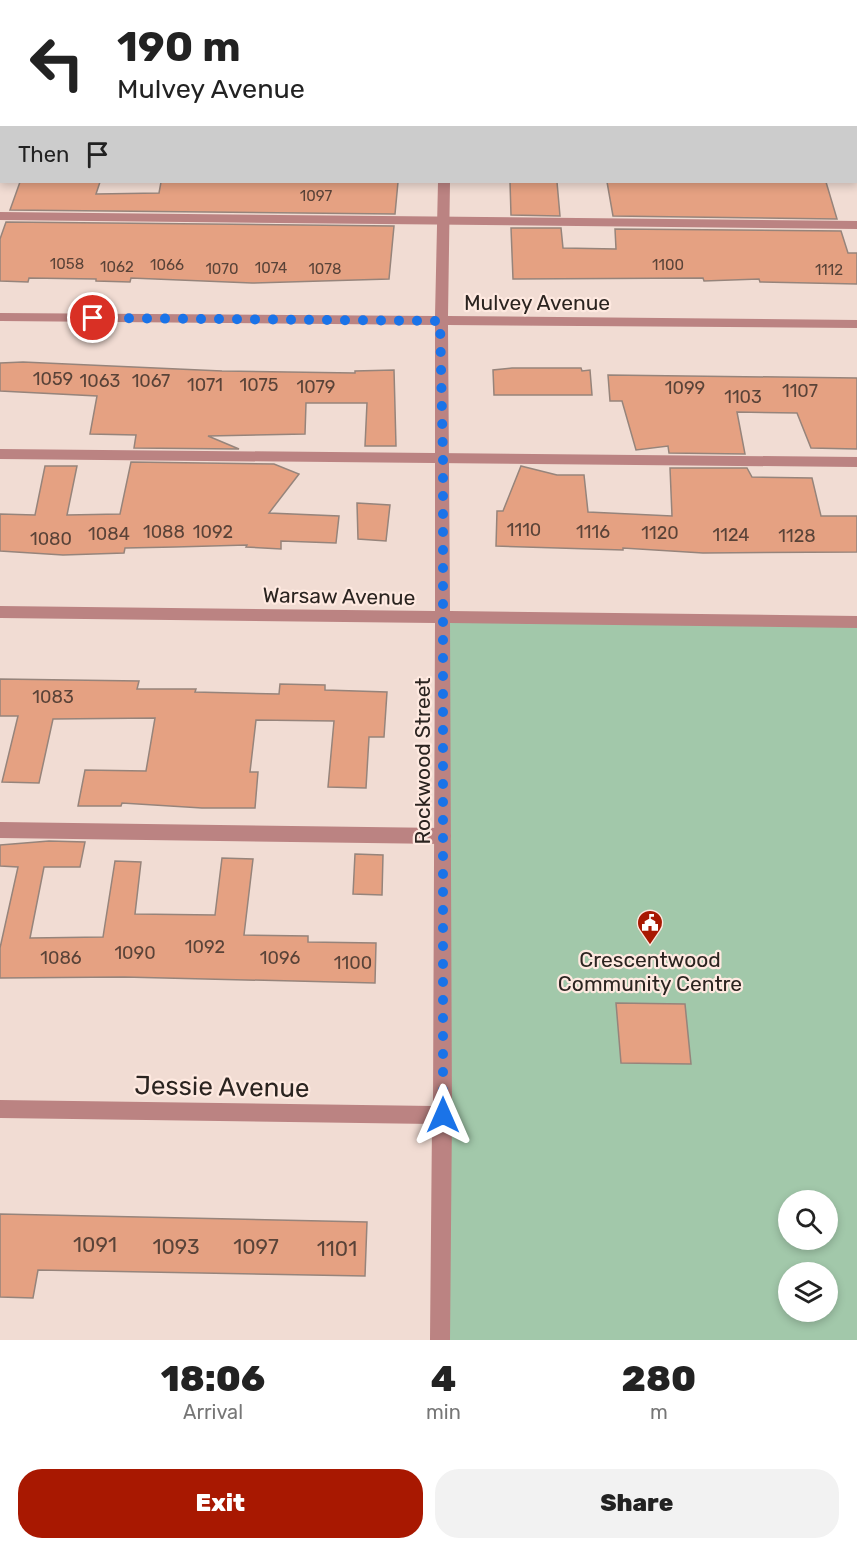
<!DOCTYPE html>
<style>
:root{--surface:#fff;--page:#f2f2f2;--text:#222;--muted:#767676;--accent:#a81801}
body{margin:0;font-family:Rubik,sans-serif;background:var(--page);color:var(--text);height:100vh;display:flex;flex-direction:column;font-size:22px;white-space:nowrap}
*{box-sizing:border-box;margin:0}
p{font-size:20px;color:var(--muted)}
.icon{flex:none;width:33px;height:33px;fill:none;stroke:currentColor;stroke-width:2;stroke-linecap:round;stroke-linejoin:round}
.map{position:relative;height:1340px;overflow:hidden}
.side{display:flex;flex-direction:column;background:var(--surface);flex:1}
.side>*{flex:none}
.hud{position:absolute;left:0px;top:0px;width:858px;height:183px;box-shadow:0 3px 9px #0003;background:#fff;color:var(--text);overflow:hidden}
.tools{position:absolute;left:778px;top:1190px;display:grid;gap:12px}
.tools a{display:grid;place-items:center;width:60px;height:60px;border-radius:50%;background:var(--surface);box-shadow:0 3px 9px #0003;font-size:30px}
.pin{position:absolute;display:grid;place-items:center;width:51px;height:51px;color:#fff;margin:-26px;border:3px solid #fff;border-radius:50%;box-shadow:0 2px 6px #0007}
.me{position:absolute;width:66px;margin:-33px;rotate:0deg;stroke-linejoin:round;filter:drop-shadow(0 0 4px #0008)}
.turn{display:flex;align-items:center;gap:21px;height:126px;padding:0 18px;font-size:27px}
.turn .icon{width:78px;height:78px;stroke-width:2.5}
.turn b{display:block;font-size:42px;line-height:51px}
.then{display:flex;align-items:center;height:57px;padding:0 18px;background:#0003;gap:12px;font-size:22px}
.eta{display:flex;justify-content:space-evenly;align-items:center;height:102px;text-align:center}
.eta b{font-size:36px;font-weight:800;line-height:42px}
.primary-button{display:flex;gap:12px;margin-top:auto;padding:12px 18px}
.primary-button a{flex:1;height:69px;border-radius:24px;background:var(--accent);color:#fff;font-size:24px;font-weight:800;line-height:69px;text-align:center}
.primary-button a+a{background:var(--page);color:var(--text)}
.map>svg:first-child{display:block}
</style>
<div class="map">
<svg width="857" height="1340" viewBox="0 0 857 1340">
<rect width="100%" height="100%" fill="#f1dcd3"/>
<!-- built -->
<polygon fill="#e9cec2" points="445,0 857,0 857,132 856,2"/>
<!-- green -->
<path fill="#a2c8aa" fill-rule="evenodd" d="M442,619L857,622V1340H440ZM789,1200H828V1239H789ZM789,1272H828V1311H789Z"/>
<!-- building -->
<g fill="#e5a182" stroke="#96847b" stroke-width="1.5">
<polygon points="20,182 100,182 96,194 159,193 161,182 398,182 395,214 10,210"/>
<polygon points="510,182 557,182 560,216 511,215"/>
<polygon points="607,182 826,182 837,219 613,216"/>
<polygon points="6,222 394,226 389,279 252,283 131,278 130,282 96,281 96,279 29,278 28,282 0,281 0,239"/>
<polygon points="511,228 561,228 563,248 616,249 615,229 841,231 848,253 857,253 857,284 760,282 759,279 704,281 703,278 513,279"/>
<polygon points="23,362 222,371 355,373 355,371 394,370 396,446 365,446 367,403 306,403 305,434 208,436 239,449 134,448 136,435 90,434 97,396 0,391 0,363"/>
<polygon points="512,368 581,368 582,371 590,370 592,395 494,395 493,370"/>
<polygon points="608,375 857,378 857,449 811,448 797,413 737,412 745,454 669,453 668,446 636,450 622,401 610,401"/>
<polygon points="131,462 274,464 299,474 269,513 339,516 336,543 281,541 281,549 246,547 247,545 175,547 125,548 124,553 63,555 0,551 0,514 35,515 45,466 77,466 67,515 120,514"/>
<polygon points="521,466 557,475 584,475 588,512 672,516 670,468 747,468 752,477 812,478 821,516 857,516 857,552 703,553 623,548 623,550 496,546 497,511 503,511"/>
<polygon points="357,503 390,505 386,541 358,539"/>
<polygon points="0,679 139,681 137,689 196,689 195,692 279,694 280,684 325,685 325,690 387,692 384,737 369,737 366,788 328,787 334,721 256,720 250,772 258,772 255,808 202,808 122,803 121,806 78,806 85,770 146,771 155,718 53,719 39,783 2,782 18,716 0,716"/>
<polygon points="49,841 85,842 80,867 44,867 30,938 103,937 115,861 141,862 135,914 215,915 222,858 253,859 244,935 308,936 308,942 376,943 375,983 124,977 0,978 0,948 18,867 0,866 0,845"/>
<polygon points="355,854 383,855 382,895 353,894"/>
<polygon points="616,1003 685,1004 691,1064 621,1063"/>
<polygon points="0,1214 367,1222 365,1276 38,1270 33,1298 0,1297"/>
</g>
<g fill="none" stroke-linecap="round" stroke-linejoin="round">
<!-- lane -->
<g fill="#bb8382" fill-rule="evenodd">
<rect x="0" y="42" width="2" height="6"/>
<polygon points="0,212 857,221 857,229 0,220"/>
<polygon points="0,449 857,457 857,467 0,459"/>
<polygon points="0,822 443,828 449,831 451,836 449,841 443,844 0,838"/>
</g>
<!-- street -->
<g fill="#bb8382" fill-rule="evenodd">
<rect x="440" y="0" width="10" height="2"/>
<rect x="0" y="124" width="2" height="6"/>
<rect x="856" y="129" width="1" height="6"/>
<polygon points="438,182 450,182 448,316 857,320 857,328 448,325 450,611 857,616 857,628 450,623 452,1115 450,1340 430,1340 432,1124 0,1118 0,1100 433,1106 435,623 0,618 0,606 435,611 435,325 0,321 0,313 435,316"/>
</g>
</g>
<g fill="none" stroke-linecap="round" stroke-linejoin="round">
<!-- route -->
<polyline stroke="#1a73e8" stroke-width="10" stroke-dasharray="0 18" points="93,318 440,321 443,459 443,1115"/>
</g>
<!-- icons -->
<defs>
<symbol id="civic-pin" viewBox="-11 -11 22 30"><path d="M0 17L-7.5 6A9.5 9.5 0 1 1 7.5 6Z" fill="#a81801" stroke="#fee9e0"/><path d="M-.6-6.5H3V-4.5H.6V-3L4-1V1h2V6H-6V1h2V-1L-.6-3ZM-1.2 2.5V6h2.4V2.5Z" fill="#fff"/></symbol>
</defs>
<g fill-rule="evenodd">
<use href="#civic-pin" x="635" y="908" width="30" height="40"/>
</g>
<g text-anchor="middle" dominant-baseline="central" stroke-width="4.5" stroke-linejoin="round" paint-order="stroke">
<!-- far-number labels -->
<g font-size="15" fill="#5a4338">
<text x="316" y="196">1097</text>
<text x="67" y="264">1058</text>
<text x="167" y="265">1066</text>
<text x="668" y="265">1100</text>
<text x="117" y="267">1062</text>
<text x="271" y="268">1074</text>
<text x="222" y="269">1070</text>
<text x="325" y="269">1078</text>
<text x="829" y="270">1112</text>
</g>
<!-- number labels -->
<g font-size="18" fill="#5a4338">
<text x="53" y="379">1059</text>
<text x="100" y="381">1063</text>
<text x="151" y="381">1067</text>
<text x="205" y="385">1071</text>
<text x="259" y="385">1075</text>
<text x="316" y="387">1079</text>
<text x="685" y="388">1099</text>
<text x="800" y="391">1107</text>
<text x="743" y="397">1103</text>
<text x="524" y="530">1110</text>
<text x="164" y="532">1088</text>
<text x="213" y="532">1092</text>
<text x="593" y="532">1116</text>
<text x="660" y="533">1120</text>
<text x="109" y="534">1084</text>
<text x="731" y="535">1124</text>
<text x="797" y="536">1128</text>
<text x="51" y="539">1080</text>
<text x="53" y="697">1083</text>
<text x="205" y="947">1092</text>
<text x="135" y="953">1090</text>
<text x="61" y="958">1086</text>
<text x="280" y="958">1096</text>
<text x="353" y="963">1100</text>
</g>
<!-- street labels -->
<g font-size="21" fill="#2b2420" stroke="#fee9e0">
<text x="537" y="302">Mulvey Avenue</text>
<text transform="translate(339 596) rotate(1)">Warsaw Avenue</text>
<text transform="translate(422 761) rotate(-90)">Rockwood Street</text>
</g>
<!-- poi labels -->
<g font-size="21" fill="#2b2420" stroke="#fee9e0">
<text x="650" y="959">Crescentwood<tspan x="650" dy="24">Community Centre</tspan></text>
</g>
<!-- near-number labels -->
<g font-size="21" fill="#5a4338">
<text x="95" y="1244">1091</text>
<text x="176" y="1246">1093</text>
<text x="256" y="1246">1097</text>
<text x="337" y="1248">1101</text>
</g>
<!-- near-street labels -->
<g font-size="26" fill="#2b2420" stroke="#fee9e0">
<text transform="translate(222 1087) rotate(1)">Jessie Avenue</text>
</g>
</g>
</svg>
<div class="tools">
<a><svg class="icon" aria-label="search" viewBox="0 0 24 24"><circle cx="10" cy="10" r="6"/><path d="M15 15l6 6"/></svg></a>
<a><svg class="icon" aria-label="layers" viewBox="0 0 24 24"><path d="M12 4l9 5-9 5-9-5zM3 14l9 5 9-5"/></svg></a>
</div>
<div class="pin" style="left:93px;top:318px;background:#d93025"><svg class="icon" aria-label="arrive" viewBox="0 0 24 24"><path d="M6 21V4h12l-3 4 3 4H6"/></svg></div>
<svg class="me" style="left:443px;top:1115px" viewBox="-20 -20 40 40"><path d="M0-17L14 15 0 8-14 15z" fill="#1a73e8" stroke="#fff" stroke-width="4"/></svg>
<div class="hud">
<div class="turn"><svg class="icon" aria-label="left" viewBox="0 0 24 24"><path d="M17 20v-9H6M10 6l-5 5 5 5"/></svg><div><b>190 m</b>Mulvey Avenue</div></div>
<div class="then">Then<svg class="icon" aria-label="arrive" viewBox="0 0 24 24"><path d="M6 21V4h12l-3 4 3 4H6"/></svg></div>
</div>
</div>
<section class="side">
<div class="eta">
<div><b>18:06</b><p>Arrival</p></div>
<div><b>4</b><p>min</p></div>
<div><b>280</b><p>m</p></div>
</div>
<div class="primary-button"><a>Exit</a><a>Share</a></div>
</section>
